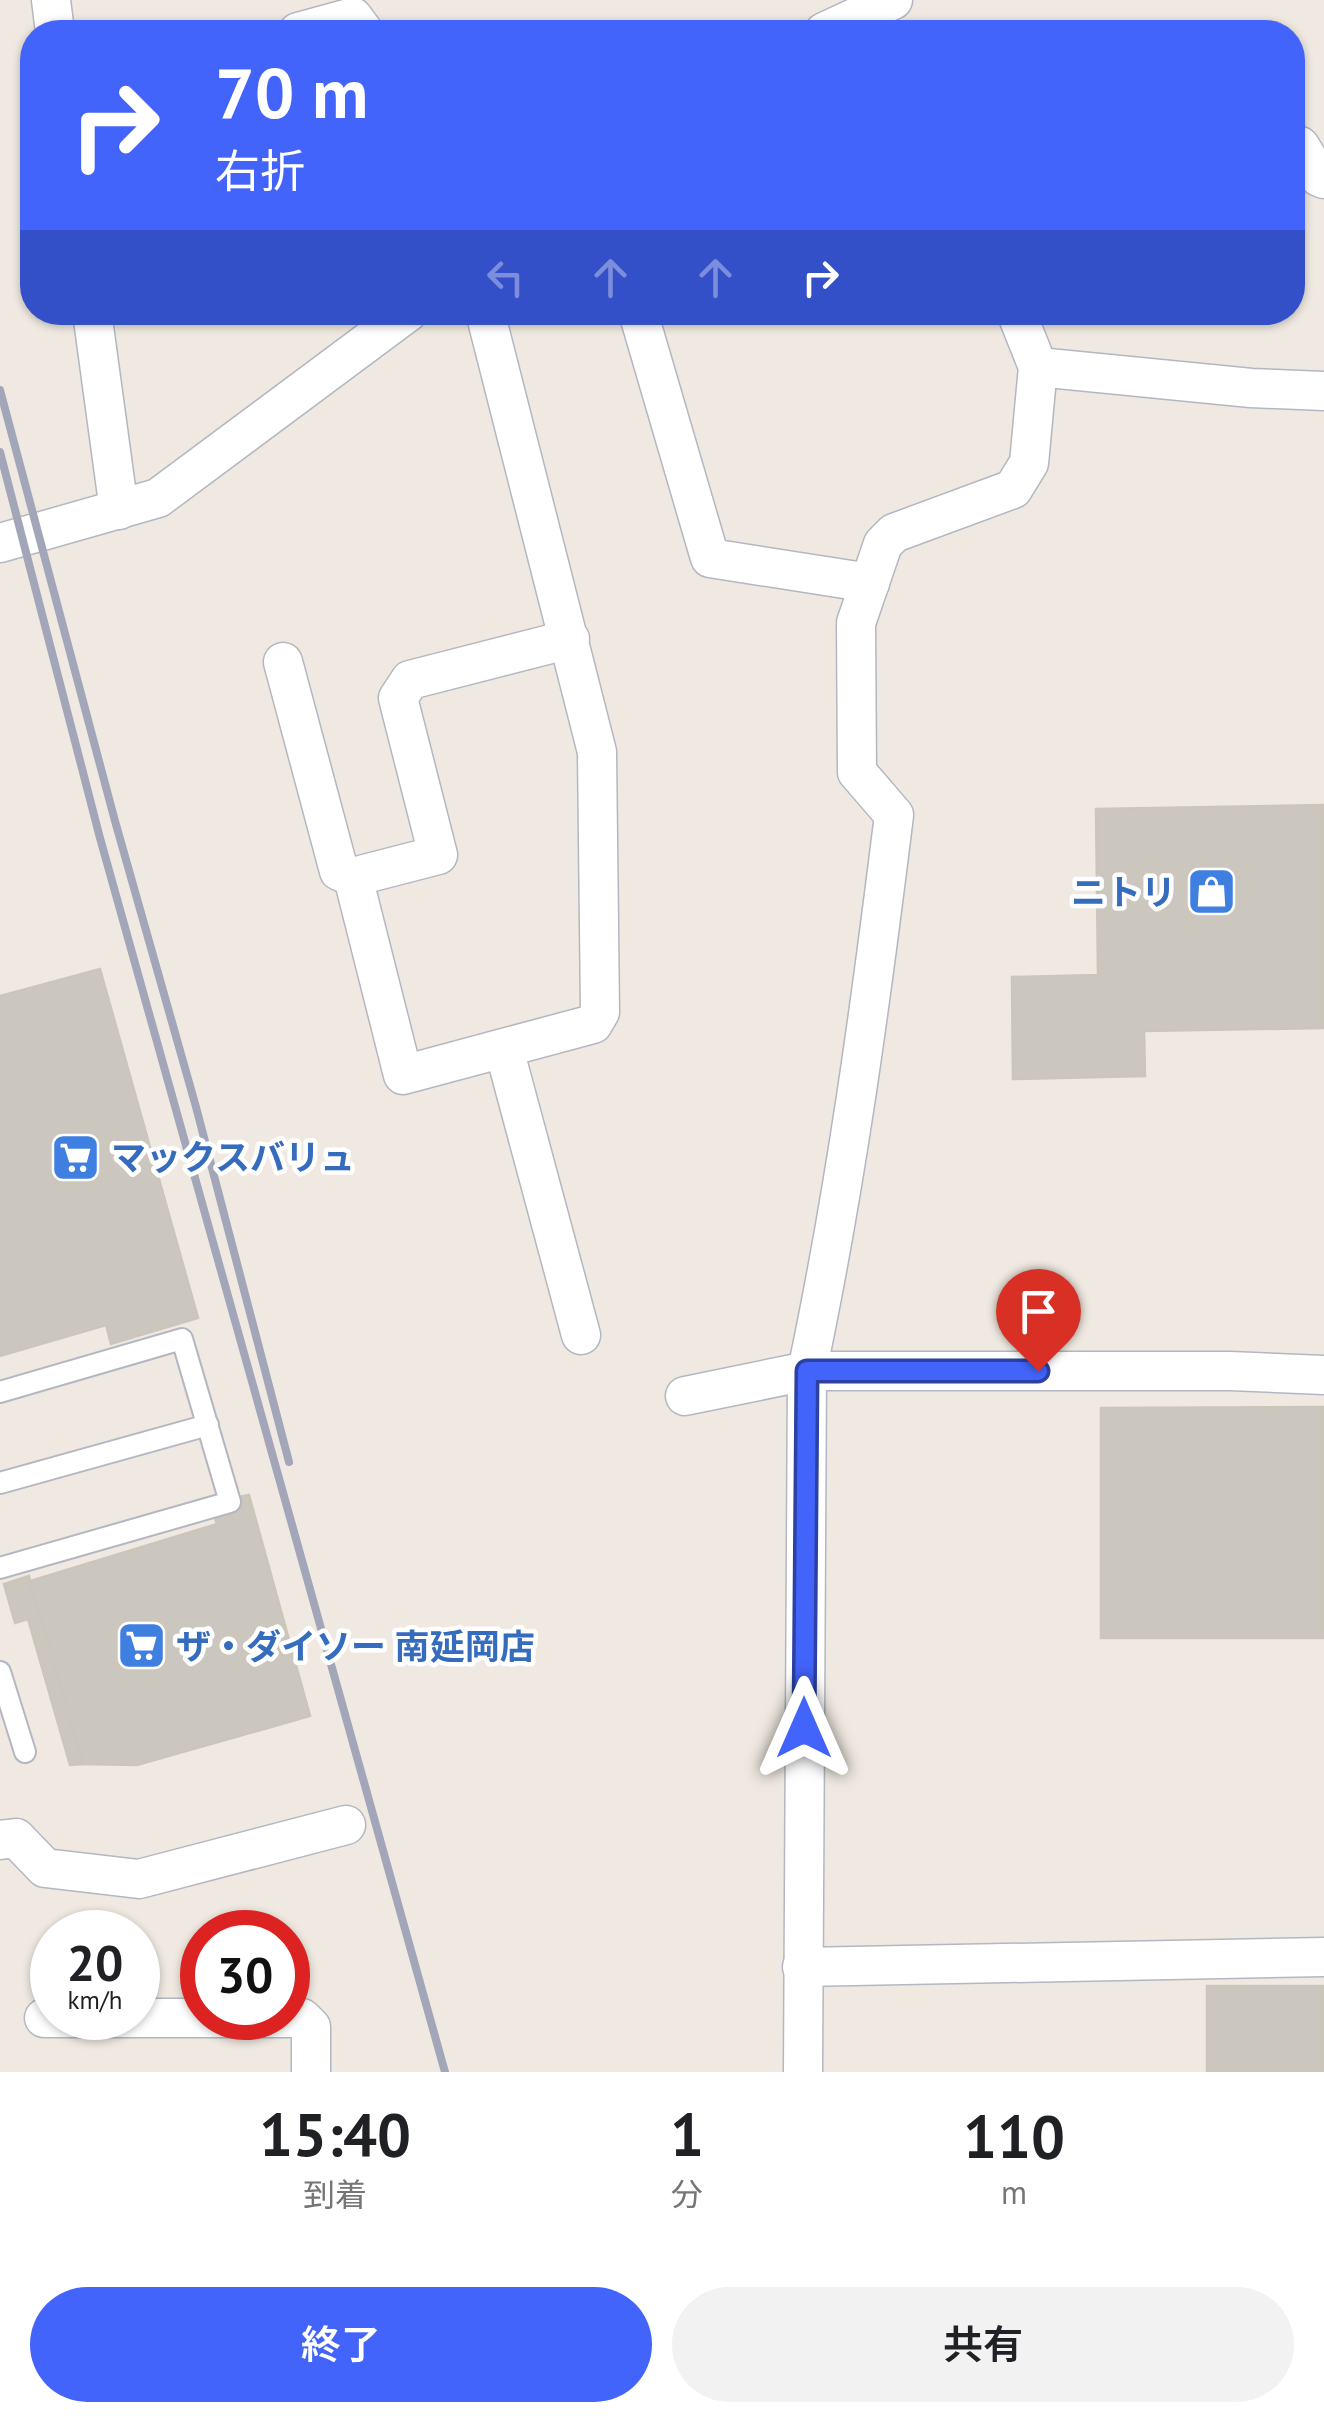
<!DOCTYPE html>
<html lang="ja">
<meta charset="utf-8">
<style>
:root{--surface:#fff;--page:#f2f2f2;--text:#202124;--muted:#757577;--accent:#4264fb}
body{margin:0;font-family:"PT Sans","Noto Sans JP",sans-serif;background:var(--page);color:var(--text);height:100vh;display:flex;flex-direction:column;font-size:38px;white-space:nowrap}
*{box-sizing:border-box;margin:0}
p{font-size:32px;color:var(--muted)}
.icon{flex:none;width:55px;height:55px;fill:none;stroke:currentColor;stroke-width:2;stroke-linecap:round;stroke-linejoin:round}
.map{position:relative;height:2072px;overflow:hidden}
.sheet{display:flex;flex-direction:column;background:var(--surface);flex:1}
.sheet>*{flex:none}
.hud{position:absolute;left:20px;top:20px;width:1285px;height:305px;border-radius:40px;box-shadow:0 2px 8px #0004;background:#4264fb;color:#fff;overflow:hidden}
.speed{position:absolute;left:30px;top:1910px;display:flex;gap:20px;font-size:50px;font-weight:700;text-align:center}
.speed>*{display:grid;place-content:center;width:130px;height:130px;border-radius:50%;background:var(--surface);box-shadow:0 2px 8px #0004;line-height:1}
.speed small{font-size:25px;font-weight:400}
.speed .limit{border:15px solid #d22;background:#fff;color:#111}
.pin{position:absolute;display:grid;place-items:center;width:85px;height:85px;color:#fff;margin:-102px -42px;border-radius:50% 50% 50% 0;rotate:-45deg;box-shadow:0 0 10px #0007}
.pin .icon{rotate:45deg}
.me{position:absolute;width:110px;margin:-55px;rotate:0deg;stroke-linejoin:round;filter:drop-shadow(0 0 8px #0008)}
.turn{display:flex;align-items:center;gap:35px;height:210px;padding:0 30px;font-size:45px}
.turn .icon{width:130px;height:130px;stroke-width:2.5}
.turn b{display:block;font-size:70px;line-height:85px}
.lanes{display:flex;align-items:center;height:95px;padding:0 30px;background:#0003;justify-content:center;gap:50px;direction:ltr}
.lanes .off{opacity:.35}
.eta{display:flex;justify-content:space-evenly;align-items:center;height:170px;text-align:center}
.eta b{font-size:60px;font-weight:600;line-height:70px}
.action{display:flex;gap:20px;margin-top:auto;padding:20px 30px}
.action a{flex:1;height:115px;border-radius:60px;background:var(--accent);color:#fff;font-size:40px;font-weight:600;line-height:115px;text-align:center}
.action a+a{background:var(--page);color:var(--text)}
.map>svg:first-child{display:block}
</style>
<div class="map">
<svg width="1324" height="2072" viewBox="0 0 1324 2072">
<rect width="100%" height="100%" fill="#efe9e1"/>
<!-- building -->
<g fill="#cbc7bf" stroke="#cbc5ba" stroke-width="2.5">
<polygon points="1324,805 1324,1028 1144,1031 1145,1076 1013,1079 1012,977 1098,975 1096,809"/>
<polygon points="100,969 198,1318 111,1344 106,1325 0,1356 0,996"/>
<polygon points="1324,1407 1324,1638 1101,1638 1101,1408"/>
<polygon points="249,1495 310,1716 137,1765 83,1764 30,1581 217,1524 214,1515 242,1508 239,1497"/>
<polygon points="29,1576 30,1582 83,1764 70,1765 28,1619 15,1623 4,1584"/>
<rect x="1207" y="1986" width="117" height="86"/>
</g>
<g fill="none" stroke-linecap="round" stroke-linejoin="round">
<defs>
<g id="service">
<polyline points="0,1392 182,1339 230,1502 0,1568"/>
<polyline points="0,1483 208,1425"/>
<polyline points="0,1672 25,1752"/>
</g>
<g id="minor">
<polyline points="51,0 55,32"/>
<polyline points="298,32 353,17 364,32"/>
<polyline points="824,32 893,0"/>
<polyline points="1300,146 1319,177 1324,179"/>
<polyline points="92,312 119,510"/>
<polyline points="485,312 597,752 600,1012 593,1024 403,1075 353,877 438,855 398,698 410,680 570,639"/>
<polyline points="638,312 710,558 870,583"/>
<polyline points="1038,367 1251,388 1324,391"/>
<polyline points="0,543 158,498 408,312"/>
<polyline points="283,662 339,871 353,877"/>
<polyline points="504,1049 581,1335"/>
<polyline points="685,1396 807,1371 1230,1371 1324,1375"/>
<polyline points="0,1840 16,1838 45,1868 139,1879 346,1825"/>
<polyline points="802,1967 1324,1957"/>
<polyline points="44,2018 302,2018 311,2027 311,2072"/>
<path d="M803,2072L807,1371C846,1187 871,1001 894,815L857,772L856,623L883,544L894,533L1013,489L1029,463L1038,367L1016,312"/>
</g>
</defs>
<!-- service casing -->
<use href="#service" stroke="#b4b7c1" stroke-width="24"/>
<!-- minor casing -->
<use href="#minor" stroke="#b4b7c1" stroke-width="41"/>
<!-- service -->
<use href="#service" stroke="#fff" stroke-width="20"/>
<!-- minor -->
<use href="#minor" stroke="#fff" stroke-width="38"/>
<!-- rail -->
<g stroke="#a3a6b8" stroke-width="8">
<polyline points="0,390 115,821 196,1107 289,1462"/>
<polyline points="0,452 100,838 445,2072"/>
</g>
</g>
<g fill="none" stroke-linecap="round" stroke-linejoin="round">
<defs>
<polyline id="route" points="804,1728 807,1371 1038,1371"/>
</defs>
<!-- route casing -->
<use href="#route" stroke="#2b41a3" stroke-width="25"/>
<!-- route -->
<use href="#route" stroke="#4264fb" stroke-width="18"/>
</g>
<!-- icons -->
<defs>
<symbol id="shop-square" viewBox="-11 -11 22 22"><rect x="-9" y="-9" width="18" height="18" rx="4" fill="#3f7fe0" stroke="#fff"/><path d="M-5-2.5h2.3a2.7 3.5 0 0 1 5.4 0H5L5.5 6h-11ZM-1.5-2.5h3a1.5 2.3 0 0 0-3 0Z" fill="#fff"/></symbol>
<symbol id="supermarket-square" viewBox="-11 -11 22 22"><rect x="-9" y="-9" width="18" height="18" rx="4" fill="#3f7fe0" stroke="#fff"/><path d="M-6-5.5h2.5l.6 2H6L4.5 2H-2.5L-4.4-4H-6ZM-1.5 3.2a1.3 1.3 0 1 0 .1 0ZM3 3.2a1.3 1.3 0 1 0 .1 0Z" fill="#fff"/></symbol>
</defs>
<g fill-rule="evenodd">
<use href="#shop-square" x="1184" y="864" width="55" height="55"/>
<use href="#supermarket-square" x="48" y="1130" width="55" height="55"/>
<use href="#supermarket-square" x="114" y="1618" width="55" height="55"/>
</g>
<g text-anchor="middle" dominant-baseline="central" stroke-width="9" stroke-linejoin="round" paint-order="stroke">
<!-- shop labels -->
<g font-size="35" font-weight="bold" fill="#366cbe" stroke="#fff" text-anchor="start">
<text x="1176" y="892" text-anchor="end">ニトリ</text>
<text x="111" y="1157">マックスバリュ</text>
<text x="176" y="1646">ザ・ダイソー 南延岡店</text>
</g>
</g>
</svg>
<div class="speed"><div>20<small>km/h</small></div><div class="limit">30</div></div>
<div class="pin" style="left:1038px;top:1371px;background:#d93025"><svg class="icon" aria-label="arrive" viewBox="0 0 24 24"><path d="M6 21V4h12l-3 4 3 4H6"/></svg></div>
<svg class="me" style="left:804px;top:1728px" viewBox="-20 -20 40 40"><path d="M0-17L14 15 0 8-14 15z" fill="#4264fb" stroke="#fff" stroke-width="4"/></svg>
<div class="hud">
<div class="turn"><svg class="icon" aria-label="right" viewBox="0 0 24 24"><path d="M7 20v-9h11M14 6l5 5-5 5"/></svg><div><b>70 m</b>右折</div></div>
<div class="lanes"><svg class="icon off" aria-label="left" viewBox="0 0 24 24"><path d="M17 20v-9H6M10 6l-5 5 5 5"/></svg><svg class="icon off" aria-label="ahead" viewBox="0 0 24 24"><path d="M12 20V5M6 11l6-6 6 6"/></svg><svg class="icon off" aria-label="ahead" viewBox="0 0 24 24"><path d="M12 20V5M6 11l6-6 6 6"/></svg><svg class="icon" aria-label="right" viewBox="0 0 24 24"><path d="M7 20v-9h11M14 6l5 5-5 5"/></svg></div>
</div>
</div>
<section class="sheet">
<div class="eta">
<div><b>15:40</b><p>到着</p></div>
<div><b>1</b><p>分</p></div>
<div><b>110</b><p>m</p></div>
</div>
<div class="action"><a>終了</a><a>共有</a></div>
</section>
